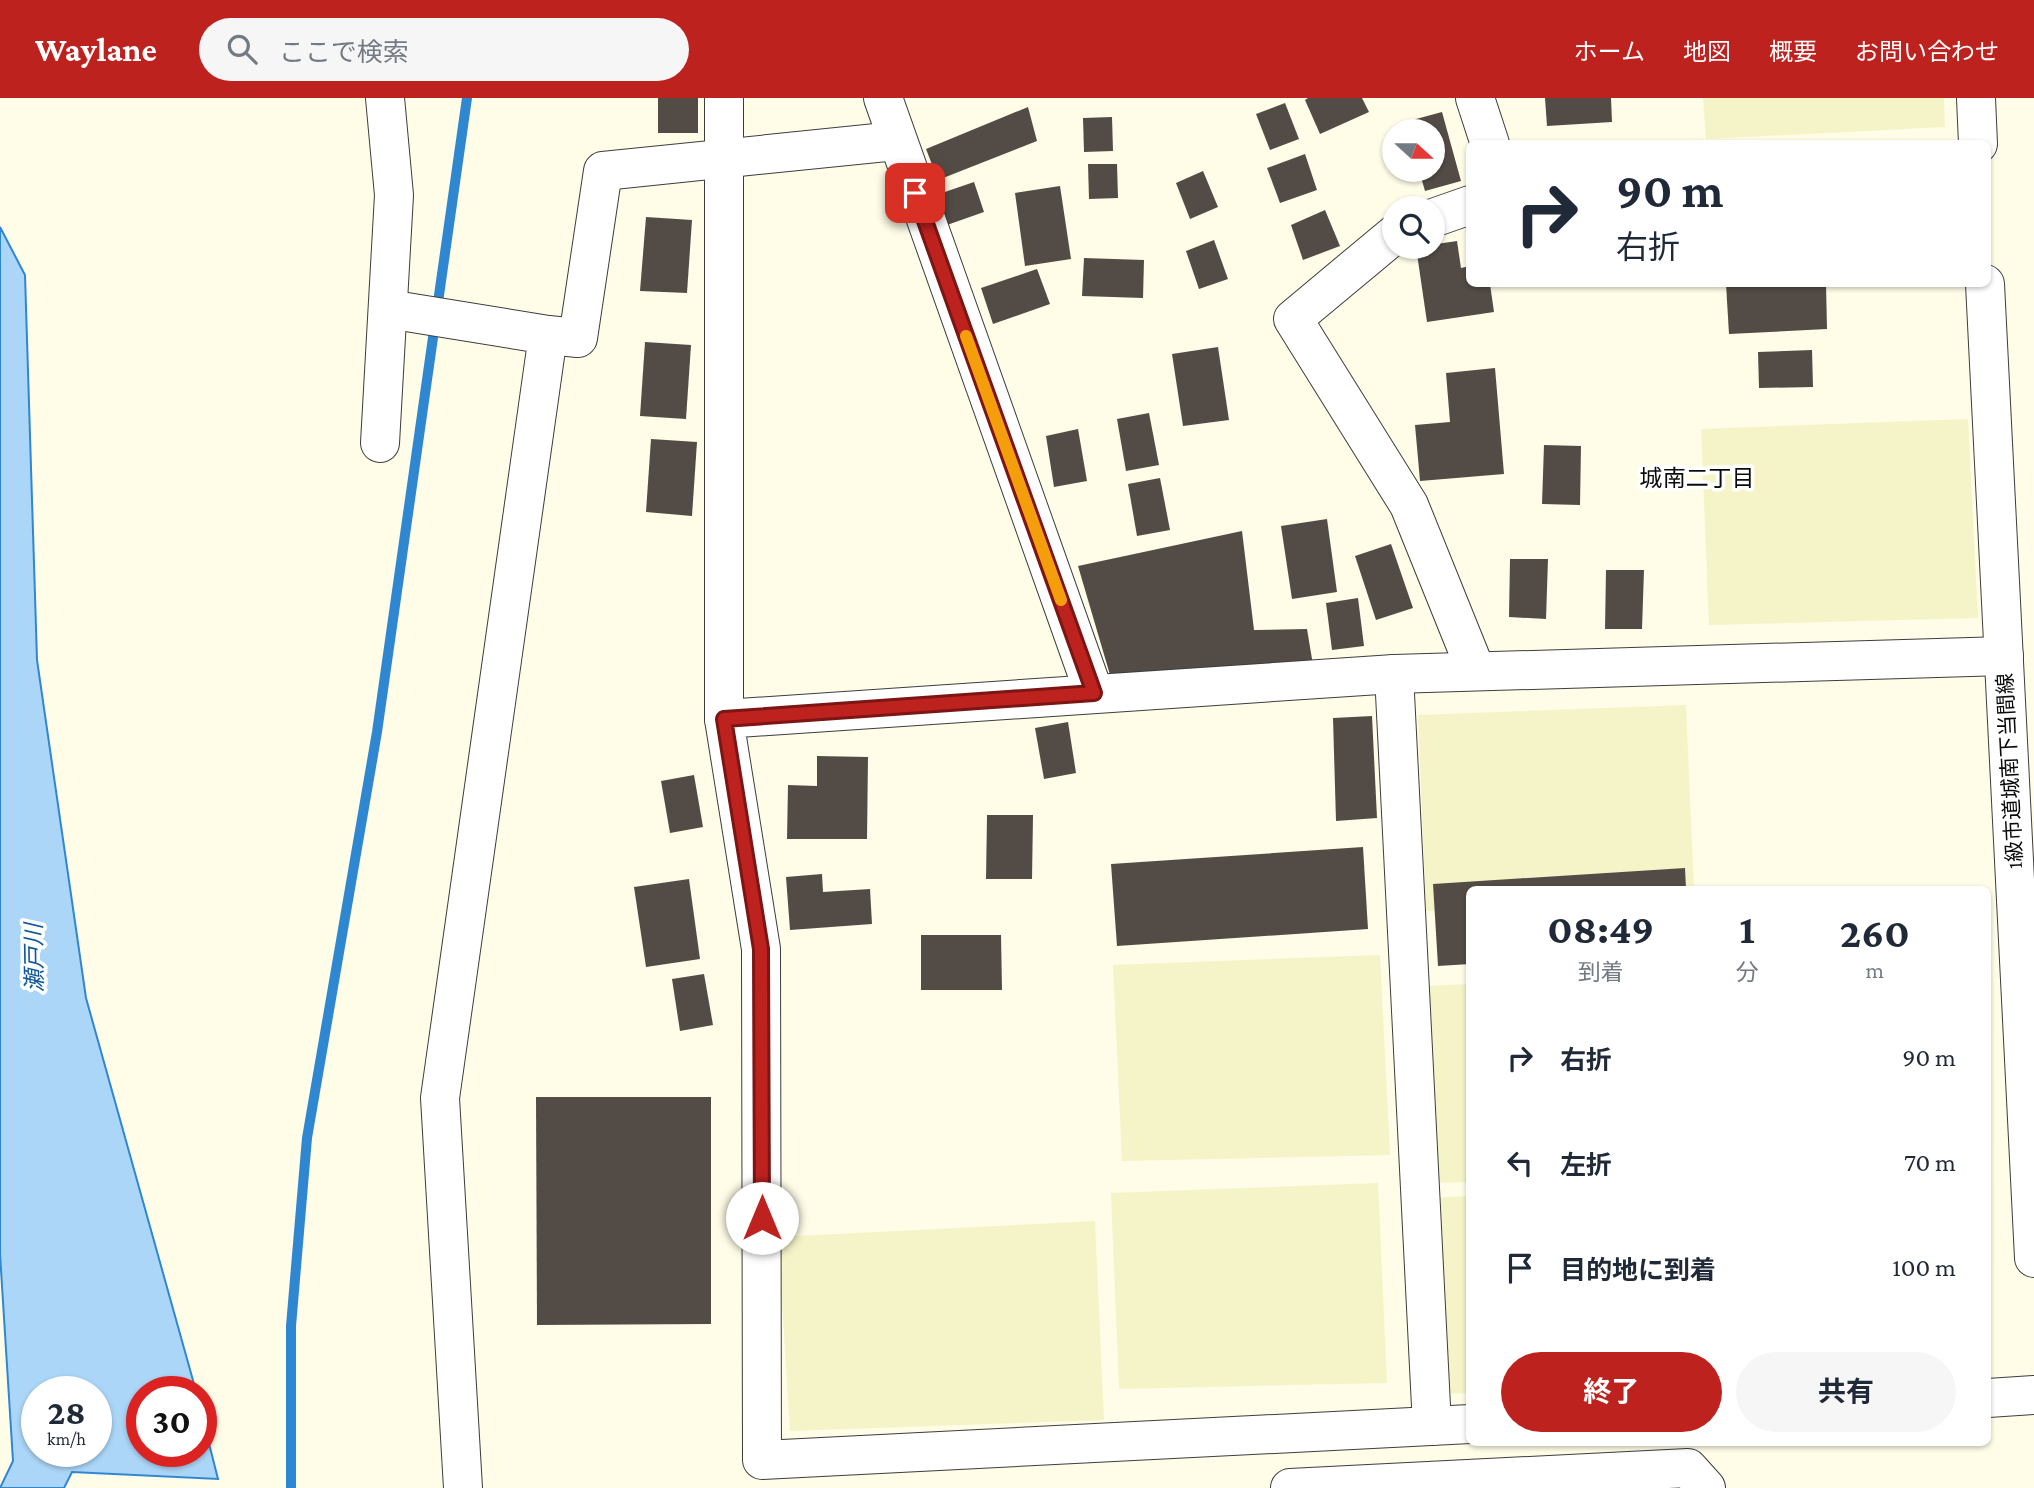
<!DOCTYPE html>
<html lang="ja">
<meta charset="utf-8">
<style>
:root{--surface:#fff;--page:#f6f6f7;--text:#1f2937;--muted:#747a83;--accent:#bd221f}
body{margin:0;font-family:"Crimson Pro","Noto Sans JP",serif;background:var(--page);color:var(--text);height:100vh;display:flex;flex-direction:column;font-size:26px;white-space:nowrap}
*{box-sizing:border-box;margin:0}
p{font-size:23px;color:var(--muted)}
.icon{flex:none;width:38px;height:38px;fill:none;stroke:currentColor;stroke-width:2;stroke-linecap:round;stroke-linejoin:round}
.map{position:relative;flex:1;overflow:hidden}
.drawer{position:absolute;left:1466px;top:788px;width:525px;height:560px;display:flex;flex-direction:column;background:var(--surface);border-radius:10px;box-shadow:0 2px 5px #0004}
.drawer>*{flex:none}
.top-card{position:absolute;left:1466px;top:42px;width:525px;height:147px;border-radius:10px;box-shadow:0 2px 5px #0004;background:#fff;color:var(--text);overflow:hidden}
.needle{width:46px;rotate:111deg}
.tools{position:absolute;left:1382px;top:21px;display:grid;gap:14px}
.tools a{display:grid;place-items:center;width:63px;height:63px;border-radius:50%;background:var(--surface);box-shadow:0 2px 5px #0004;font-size:35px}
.speed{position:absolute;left:21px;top:1278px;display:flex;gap:14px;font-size:35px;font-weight:700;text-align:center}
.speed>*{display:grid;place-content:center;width:91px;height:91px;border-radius:50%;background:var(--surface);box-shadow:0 2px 5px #0004;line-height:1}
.speed small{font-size:18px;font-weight:400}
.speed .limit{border:10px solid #d22;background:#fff;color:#111}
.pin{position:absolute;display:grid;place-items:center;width:60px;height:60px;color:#fff;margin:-30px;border-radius:14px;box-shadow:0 4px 10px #0006}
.me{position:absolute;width:77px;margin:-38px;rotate:0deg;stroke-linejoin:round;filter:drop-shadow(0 0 5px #0008)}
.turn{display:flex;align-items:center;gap:24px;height:147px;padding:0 35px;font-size:32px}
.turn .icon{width:91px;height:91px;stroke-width:2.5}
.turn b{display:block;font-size:49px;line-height:60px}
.eta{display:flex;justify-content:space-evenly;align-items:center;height:119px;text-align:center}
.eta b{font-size:42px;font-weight:700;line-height:49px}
.cta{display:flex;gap:14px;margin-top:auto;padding:14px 35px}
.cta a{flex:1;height:80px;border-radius:42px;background:var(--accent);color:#fff;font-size:28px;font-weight:700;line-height:80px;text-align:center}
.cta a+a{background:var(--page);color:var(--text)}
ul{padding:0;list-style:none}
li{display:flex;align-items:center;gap:21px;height:105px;padding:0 35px}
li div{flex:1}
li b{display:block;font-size:26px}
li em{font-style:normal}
header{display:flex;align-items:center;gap:42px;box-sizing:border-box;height:98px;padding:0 35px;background:var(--accent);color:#fff}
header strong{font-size:33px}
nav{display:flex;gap:38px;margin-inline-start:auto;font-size:24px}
.search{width:490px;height:63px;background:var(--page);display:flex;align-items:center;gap:18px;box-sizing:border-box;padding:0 24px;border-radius:38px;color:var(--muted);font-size:26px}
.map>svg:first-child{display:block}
</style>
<header>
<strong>Waylane</strong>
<div class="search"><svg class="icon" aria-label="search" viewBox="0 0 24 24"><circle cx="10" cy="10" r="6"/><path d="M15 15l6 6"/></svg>ここで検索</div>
<nav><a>ホーム</a><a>地図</a><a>概要</a><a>お問い合わせ</a></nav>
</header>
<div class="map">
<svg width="2034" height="1390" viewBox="0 0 2034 1390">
<rect width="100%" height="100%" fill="#fffce7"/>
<!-- farmland -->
<g fill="#f5f4c8">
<polygon points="1703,0 1944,0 1945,29 1706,41"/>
<polygon points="1968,321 1978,520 1709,527 1701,331"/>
<polygon points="1686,607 1694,791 1470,791 1470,812 1426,813 1418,617"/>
<polygon points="1380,857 1390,1057 1122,1063 1113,867"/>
<polygon points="1470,886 1470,1084 1416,1085 1407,889"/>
<polygon points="1378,1085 1387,1285 1119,1291 1111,1095"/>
<polygon points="1470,1098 1470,1295 1434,1296 1425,1100"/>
<polygon points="1095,1123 1104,1322 790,1333 778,1139"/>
</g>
<!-- water -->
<path fill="#abd6f8" stroke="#3087d1" stroke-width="2" fill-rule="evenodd" d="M0,129L25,177L37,562L86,900L196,1293H142V1353H201V1314L218,1381L72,1374L64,1390H0L13,1363L0,1156ZM37,1293H96V1353H37Z"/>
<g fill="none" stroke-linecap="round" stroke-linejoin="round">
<!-- stream -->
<polyline stroke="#3087d1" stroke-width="10" points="291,1390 291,1228 307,1040 377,634 467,0"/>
</g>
<!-- building -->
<g fill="#534c46">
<rect x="658" y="0" width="40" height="35"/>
<polygon points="1308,0 1362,0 1369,14 1320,36 1305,2"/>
<polygon points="1545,0 1611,0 1612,24 1547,28"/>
<polygon points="1285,5 1299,41 1270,52 1256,16"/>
<polygon points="1028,9 1037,43 938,82 926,51"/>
<polygon points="1442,14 1461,83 1425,93 1419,72 1433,72 1433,33 1408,33 1405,24"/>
<polygon points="1112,19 1113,53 1084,54 1083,20"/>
<polygon points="1305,56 1317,92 1280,105 1267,70"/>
<polygon points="1088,66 1117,66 1118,100 1089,101"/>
<polygon points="1203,73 1218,109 1190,121 1176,85"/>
<polygon points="974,84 984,114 947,127 936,97"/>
<polygon points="1060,88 1071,161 1025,168 1015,95"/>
<polygon points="1325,112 1340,148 1303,162 1291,127"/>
<polygon points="646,119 692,122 687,195 640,193"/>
<polygon points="1214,142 1228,181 1199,191 1186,153"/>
<polygon points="1457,143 1461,170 1470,168 1470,186 1490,186 1494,214 1427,224 1416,149"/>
<polygon points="1084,160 1144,162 1143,200 1082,198"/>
<polygon points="1037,171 1050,206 993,226 981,190"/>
<polygon points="1726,186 1826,186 1827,231 1729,236"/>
<polygon points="645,244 691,247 686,321 640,318"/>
<polygon points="1218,249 1229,322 1183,328 1172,256"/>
<polygon points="1812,252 1813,289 1759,290 1758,254"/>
<polygon points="1495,270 1504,376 1420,383 1415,327 1450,324 1446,275"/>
<polygon points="1149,315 1159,367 1126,373 1117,321"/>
<polygon points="1078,331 1087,383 1054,389 1046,338"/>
<polygon points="651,341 697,344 692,418 646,414"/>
<polygon points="1544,347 1581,348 1580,407 1542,406"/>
<polygon points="1160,380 1170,432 1137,438 1128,386"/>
<polygon points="1327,421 1337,494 1292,501 1281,428"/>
<polygon points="1242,433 1254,532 1307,531 1313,567 1113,587 1078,468"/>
<polygon points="1391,446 1413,510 1376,522 1355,458"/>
<polygon points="1510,461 1548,461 1546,521 1509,519"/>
<polygon points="1606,472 1644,472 1642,531 1605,531"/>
<polygon points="1358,500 1364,548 1332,552 1326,505"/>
<polygon points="1372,618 1377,720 1336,723 1333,620"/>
<polygon points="1068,624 1076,675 1044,681 1035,630"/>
<polygon points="817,658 868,659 867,741 787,741 788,687 817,688"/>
<polygon points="694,677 703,729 670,735 661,683"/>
<polygon points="987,717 1033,717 1032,781 986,781"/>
<polygon points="1363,749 1368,831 1117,848 1111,766"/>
<polygon points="1685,770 1686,791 1470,791 1470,866 1438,868 1433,786"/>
<polygon points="822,776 823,794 870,791 872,826 790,832 786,779"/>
<polygon points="689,781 700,861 646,869 634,789"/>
<polygon points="921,837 1001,837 1002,892 921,892"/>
<polygon points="704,876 713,927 680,933 672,881"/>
<polygon points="536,999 711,999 711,1226 537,1227"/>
</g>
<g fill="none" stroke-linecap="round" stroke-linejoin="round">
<defs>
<g id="minor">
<polyline points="724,0 724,621"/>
<polyline points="883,0 1094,595"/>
<polyline points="1475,0 1490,46"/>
<polyline points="1976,0 1978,46"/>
<polyline points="1433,120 1470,107"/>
<polyline points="1395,136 1293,221 1409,407 1476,573"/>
<polyline points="1985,186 2034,1160"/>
<polyline points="388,211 548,237 440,1000 463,1390"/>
<polyline points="548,237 578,240 603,73 896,43"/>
<polyline points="380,345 394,97 385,0"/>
<polyline points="1394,576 1432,1328"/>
<polyline points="1988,1300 2034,1297"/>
<polyline points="1470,1326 762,1362 761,851 724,621 1394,576 2004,558"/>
<polyline points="1290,1390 1688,1370 1706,1390"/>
</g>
</defs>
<!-- minor casing -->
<use href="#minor" stroke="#3d3d3d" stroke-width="40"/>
<!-- minor -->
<use href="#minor" stroke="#fff" stroke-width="38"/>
</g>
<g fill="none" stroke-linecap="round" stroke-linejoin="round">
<defs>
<polyline id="route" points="762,1120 761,851 724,621 1094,595 915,95"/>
</defs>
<!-- route casing -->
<use href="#route" stroke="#7b1614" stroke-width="18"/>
<!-- route -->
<use href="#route" stroke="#bd221f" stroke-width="12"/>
<!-- slow -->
<polyline stroke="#f59e0b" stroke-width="12" points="966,238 1061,502"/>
</g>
<g text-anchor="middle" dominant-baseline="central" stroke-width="7" stroke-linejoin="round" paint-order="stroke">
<!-- street labels -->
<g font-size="21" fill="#0a0a0a" stroke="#fff">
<text transform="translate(2010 673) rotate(-93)">1級市道城南下当間線</text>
</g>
<!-- neighbourhood labels -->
<g font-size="23" fill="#0a0a0a" stroke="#fff">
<text x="1697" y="380">城南二丁目</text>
</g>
<!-- water labels -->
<g font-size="23" font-style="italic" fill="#11589e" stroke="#fff">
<text transform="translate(34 860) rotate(-91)">瀬戸川</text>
</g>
</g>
</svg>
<div class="tools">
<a><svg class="needle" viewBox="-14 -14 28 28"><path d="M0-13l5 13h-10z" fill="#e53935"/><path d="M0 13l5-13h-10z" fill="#747a83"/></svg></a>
<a><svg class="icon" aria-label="search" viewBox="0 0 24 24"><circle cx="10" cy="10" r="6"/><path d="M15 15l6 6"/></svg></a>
</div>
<div class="speed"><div>28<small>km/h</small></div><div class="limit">30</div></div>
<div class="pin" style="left:915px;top:95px;background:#d93025"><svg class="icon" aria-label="arrive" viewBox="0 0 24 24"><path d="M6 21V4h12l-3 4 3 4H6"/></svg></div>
<svg class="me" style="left:762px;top:1120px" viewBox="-20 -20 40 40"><circle r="19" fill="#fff"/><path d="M0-13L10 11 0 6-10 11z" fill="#bd221f"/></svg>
<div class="top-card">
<div class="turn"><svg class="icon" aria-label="right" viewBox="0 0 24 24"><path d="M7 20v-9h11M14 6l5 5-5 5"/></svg><div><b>90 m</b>右折</div></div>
</div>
<section class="drawer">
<div class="eta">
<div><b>08:49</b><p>到着</p></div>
<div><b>1</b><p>分</p></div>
<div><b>260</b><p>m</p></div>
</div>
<ul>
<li><svg class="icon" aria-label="right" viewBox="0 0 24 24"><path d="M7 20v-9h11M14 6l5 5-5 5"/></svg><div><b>右折</b></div><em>90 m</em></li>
<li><svg class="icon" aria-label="left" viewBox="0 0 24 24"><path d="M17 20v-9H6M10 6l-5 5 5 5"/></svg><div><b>左折</b></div><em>70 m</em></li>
<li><svg class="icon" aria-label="arrive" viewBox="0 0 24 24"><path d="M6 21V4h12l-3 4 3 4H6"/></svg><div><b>目的地に到着</b></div><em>100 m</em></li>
</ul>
<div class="cta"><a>終了</a><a>共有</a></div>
</section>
</div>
